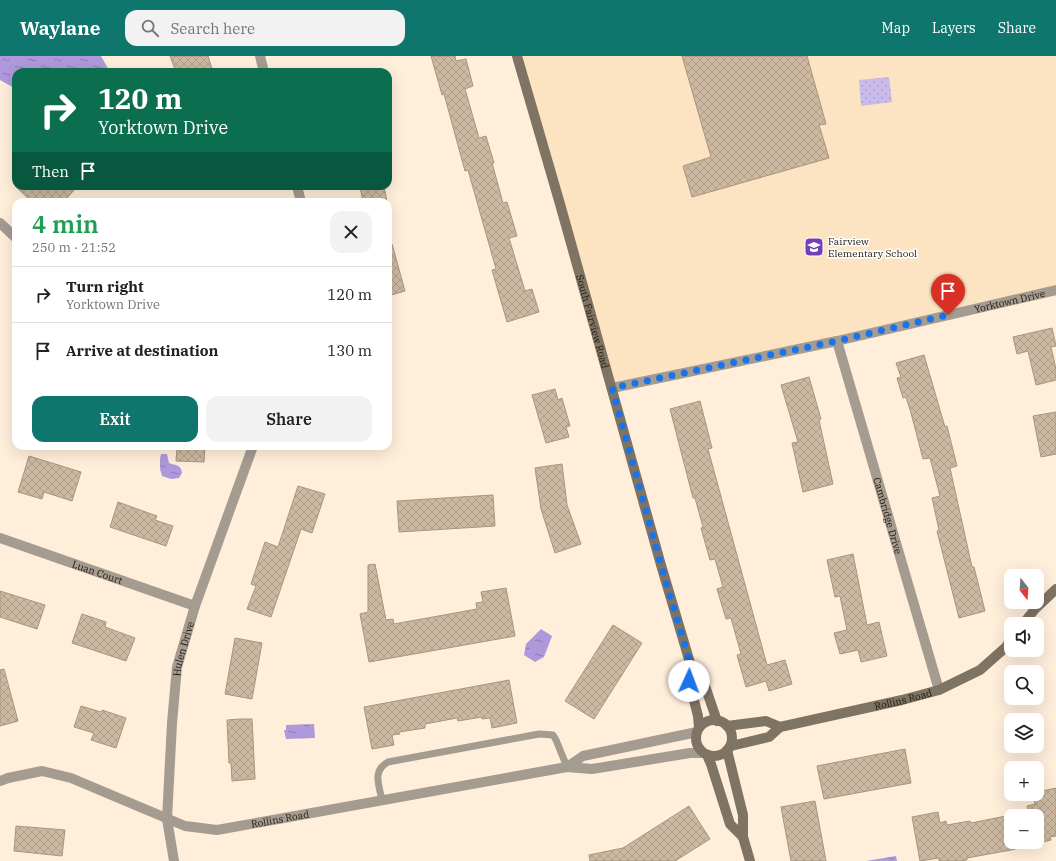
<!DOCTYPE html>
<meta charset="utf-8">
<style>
:root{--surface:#fff;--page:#f2f2f2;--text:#202124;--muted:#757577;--line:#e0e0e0;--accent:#0f766e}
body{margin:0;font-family:"IBM Plex Serif",serif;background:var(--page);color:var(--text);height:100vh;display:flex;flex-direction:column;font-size:15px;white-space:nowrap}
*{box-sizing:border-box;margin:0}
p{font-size:13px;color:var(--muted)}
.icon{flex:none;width:22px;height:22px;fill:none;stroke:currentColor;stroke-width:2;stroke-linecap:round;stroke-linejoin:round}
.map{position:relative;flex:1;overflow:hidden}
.side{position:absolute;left:12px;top:142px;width:380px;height:252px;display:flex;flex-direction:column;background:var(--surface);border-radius:12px;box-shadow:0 4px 16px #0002}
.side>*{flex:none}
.top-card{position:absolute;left:12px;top:12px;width:380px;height:122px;border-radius:12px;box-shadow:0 4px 16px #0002;background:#0b6e4f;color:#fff;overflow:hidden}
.needle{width:26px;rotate:163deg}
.buttons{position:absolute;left:1004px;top:513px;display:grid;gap:8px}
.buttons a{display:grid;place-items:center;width:40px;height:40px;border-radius:8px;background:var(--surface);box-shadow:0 4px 16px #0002;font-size:20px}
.pin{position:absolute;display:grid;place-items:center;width:34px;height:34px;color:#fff;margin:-41px -17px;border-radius:50% 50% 50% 0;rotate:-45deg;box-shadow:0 0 4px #0007}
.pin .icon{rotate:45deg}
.me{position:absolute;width:44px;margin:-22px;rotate:2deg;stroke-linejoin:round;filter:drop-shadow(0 0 3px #0008)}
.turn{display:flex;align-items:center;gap:14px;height:84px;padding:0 20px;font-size:18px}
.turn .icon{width:52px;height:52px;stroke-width:2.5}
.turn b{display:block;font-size:28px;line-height:34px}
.then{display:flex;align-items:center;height:38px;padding:0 20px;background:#0003;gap:8px;font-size:15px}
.round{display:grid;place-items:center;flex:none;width:42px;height:42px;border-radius:12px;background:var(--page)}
.headline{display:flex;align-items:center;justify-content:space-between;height:68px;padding:0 20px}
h1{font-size:24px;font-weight:600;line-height:30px;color:#1e9e55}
.action{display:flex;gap:8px;margin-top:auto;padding:8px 20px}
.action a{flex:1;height:46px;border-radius:12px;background:var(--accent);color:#fff;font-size:16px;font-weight:600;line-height:46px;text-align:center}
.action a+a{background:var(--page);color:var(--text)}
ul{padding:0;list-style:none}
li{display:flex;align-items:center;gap:12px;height:56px;padding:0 20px;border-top:1px solid var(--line)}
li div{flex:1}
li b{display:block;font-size:15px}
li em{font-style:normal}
header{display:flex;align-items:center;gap:24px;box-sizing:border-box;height:56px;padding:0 20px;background:var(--accent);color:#fff}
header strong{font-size:19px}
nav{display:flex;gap:22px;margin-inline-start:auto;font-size:14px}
.search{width:280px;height:36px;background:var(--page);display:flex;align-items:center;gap:10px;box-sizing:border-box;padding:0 14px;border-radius:12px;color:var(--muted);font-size:15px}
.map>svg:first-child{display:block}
</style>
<header>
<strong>Waylane</strong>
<div class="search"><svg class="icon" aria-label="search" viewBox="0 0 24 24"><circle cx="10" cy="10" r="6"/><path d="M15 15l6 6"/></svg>Search here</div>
<nav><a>Map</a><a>Layers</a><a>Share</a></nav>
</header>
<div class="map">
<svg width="1056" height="805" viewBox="0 0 1056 805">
<defs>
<pattern id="garden-dots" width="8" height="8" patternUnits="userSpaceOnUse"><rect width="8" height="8" fill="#c9bcea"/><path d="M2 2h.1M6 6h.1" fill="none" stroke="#aca1c8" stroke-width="1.8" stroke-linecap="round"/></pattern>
<pattern id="water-ripples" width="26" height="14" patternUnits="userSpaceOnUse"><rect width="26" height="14" fill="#ae99dc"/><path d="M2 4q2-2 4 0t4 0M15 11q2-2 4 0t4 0" fill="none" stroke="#8d7cb1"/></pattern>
<pattern id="building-cross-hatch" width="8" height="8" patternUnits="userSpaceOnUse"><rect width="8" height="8" fill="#cdb9a1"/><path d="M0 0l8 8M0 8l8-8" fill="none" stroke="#b09e8a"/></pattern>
</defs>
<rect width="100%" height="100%" fill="#ffeeda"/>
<!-- built -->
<polygon fill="#fce3c2" points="517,0 1056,0 1056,234 612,332"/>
<!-- garden -->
<polygon fill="url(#garden-dots)" points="889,21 892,46 861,50 859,24"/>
<!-- water -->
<g fill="url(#water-ripples)">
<polygon points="0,0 101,0 110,16 16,16 16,33 0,24"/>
<path d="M161,398H167L169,407C176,410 181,408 182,417L179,422L171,423L162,420L160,413V403Z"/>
<polygon points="541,573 552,580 544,601 535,606 524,599 526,588"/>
<polygon points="314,668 315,682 286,683 284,674 286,674 286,669"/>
<polygon points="896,800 897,805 866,805"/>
</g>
<!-- building -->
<g fill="url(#building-cross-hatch)" stroke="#a8957d" fill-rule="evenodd">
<polygon points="170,0 208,0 213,16 176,16"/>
<polygon points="431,0 455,0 456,5 466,3 473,30 465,33 479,82 486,80 494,107 492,107 503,147 507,146 517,180 509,182 525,235 532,233 539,256 507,266 492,214 496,213 468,114 465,115 444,38 442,39"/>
<polygon points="682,0 807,0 826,68 819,69 829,102 692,141 683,110 711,101"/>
<polygon points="15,130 78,130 63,146 32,146"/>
<polygon points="360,130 384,130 387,146 363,146"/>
<polygon points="392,188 405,235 388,240 388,189"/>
<polygon points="1052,272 1056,290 1051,291 1056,313 1056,324 1036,329 1028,295 1017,298 1013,281"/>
<polygon points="924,299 945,371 947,370 957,410 950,412 972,511 974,511 985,555 959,562 937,475 939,474 932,442 940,440 930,402 923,403 911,357 906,341 903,342 897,322 901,321 896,307"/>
<polygon points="809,321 821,363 819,364 833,428 803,436 792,387 798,386 781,329"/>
<polygon points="555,333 558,344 562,342 570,370 566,371 569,381 546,387 532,339"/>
<polygon points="700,345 712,392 708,393 767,609 785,604 792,628 769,635 766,625 746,631 737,599 741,598 731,562 726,563 717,533 723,531 715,503 710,504 701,472 703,471 695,442 693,442 670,353"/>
<polygon points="1056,356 1056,398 1041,401 1033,360"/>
<polygon points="177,390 205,390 204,406 176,405"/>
<polygon points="29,400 81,416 72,445 44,436 42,443 18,436"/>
<polygon points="562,408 567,449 581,488 555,497 541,453 535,412"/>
<polygon points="298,430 325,438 312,477 301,473 271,561 247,553 256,530 251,528 265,486 278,491"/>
<polygon points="493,439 495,470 399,476 397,445"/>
<polygon points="118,446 157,460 155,464 173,470 166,490 110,471"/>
<polygon points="853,498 867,569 879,566 887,600 861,606 858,594 840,598 834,577 847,574 840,540 835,541 827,504"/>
<polygon points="375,508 386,564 393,563 394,568 477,553 476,547 483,546 481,536 506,532 515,580 369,606 360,558 368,556 368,509"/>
<polygon points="0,535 45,549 37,573 0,561"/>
<polygon points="82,558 106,566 105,571 135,582 126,605 72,587"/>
<polygon points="613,569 642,587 594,663 565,645"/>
<polygon points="235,582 262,587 252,643 225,638"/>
<polygon points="4,613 18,665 0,670 0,614"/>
<polygon points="509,624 517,667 492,672 490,662 482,663 482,661 458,665 457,662 425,668 425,672 399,676 400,678 392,679 394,689 372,693 364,651"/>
<polygon points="81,650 101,656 102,654 126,662 116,692 91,684 94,677 74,671"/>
<polygon points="240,663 252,663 255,723 232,725 231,707 229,707 227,664"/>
<polygon points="905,693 911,727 824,743 817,710"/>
<path d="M1056,732V780L1050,781L1051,784L1011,794L967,802V804L960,805H939V802L920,805L912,761L938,756L940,767L946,765L947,769L970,765L971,767L1006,760V758L1028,754L1027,750L1035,748L1033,738H1037V736ZM1011,760H1037V786H1011Z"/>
<polygon points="815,745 826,805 791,805 781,751"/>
<polygon points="689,750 710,783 675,805 590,805 589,799 623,792"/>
<polygon points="16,770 65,774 62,800 14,795"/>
</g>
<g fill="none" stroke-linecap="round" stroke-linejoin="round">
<!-- lane -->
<path stroke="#a49b91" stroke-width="7" d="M382,744C379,729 372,715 388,706L539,678L553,679L556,684L567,711"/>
<!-- street -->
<g stroke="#a49b91" stroke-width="10">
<polyline points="260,0 264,16"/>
<polyline points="297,130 301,146"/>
<polyline points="0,167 16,182"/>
<path id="s1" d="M837,285L939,634"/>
<path id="s2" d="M612,332L837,285L1056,234"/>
<path id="s3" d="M0,482L195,550"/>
<polyline points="567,711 583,700 697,676"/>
<path id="s4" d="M0,725L8,722L42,715L71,722L185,770L217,774L567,711L592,713L690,697H702"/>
<path id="s5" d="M174,805L167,763L172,667L177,611L195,550L253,390"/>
</g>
<!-- secondary -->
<g stroke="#7f7363" stroke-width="10">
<path id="s6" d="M517,0L560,148L661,509L691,610L702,621L717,665"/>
<polyline points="1023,568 1035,553 1056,533"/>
<polyline points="691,610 689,625 698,660 699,672"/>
<circle cx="714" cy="682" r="18"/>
<polyline points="727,670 766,665 780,671"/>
<path id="s7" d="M731,690L769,681L780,671L902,644L939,634L980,614L1006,591L1011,584"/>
<polyline points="727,694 743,759 743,781 750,805"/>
<polyline points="707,699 711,708 730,768 743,781"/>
</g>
</g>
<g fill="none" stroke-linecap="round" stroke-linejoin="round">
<!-- route -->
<polyline stroke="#1a73e8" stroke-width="7" stroke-dasharray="0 12.6" points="689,625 691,610 661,509 612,332 837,285 948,259"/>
</g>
<!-- icons -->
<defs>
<symbol id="school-square" viewBox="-11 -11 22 22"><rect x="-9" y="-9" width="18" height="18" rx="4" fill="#7241b9" stroke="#fff"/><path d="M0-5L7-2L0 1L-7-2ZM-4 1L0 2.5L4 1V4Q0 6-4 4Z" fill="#fff"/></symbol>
</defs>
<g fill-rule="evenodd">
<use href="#school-square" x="803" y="180" width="22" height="22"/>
</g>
<g text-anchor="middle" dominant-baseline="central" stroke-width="3" stroke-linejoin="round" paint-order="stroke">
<!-- poi labels -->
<g font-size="10" fill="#211a11" stroke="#fff" text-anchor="start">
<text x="828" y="185">Fairview<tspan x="828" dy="12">Elementary School</tspan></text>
</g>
<!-- street labels -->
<g font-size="10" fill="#211a11" stroke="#fff">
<text stroke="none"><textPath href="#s2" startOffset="407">Yorktown Drive</textPath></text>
<text stroke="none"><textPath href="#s6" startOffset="276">South Fairview Road</textPath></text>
<text stroke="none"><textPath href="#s1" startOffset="182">Cambridge Drive</textPath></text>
<text stroke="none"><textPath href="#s3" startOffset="103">Luan Court</textPath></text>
<text stroke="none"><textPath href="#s5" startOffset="214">Hulen Drive</textPath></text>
<text stroke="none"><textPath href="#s7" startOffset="180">Rollins Road</textPath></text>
<text stroke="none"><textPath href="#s4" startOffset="293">Rollins Road</textPath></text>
</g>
</g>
</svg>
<div class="buttons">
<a><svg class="needle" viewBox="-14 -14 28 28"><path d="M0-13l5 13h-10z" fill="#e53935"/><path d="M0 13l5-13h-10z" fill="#757577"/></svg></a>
<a><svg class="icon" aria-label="sound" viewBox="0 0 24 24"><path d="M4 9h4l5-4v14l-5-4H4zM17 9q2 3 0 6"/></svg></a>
<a><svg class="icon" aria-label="search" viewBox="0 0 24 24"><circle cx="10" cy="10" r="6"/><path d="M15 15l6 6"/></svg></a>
<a><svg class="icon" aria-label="layers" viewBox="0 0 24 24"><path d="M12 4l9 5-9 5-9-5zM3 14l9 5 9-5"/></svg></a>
<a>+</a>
<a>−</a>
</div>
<div class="pin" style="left:948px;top:259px;background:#d93025"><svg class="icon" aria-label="arrive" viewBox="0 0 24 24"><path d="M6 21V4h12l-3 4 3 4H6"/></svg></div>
<svg class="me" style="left:689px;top:625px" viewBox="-20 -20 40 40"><circle r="19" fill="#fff"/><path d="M0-13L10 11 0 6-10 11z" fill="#1a73e8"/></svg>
<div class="top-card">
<div class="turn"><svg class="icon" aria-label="right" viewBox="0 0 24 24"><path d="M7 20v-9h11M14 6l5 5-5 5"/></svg><div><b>120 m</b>Yorktown Drive</div></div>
<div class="then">Then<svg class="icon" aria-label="arrive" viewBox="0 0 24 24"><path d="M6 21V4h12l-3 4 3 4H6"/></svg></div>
</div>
<section class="side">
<div class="headline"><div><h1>4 min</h1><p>250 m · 21:52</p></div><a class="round"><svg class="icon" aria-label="close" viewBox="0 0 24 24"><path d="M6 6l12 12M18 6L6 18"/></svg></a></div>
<ul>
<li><svg class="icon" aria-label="right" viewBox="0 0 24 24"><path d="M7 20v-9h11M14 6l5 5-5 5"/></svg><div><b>Turn right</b><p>Yorktown Drive</p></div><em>120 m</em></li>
<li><svg class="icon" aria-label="arrive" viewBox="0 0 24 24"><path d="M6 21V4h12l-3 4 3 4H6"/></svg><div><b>Arrive at destination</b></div><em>130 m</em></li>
</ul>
<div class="action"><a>Exit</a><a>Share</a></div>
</section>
</div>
